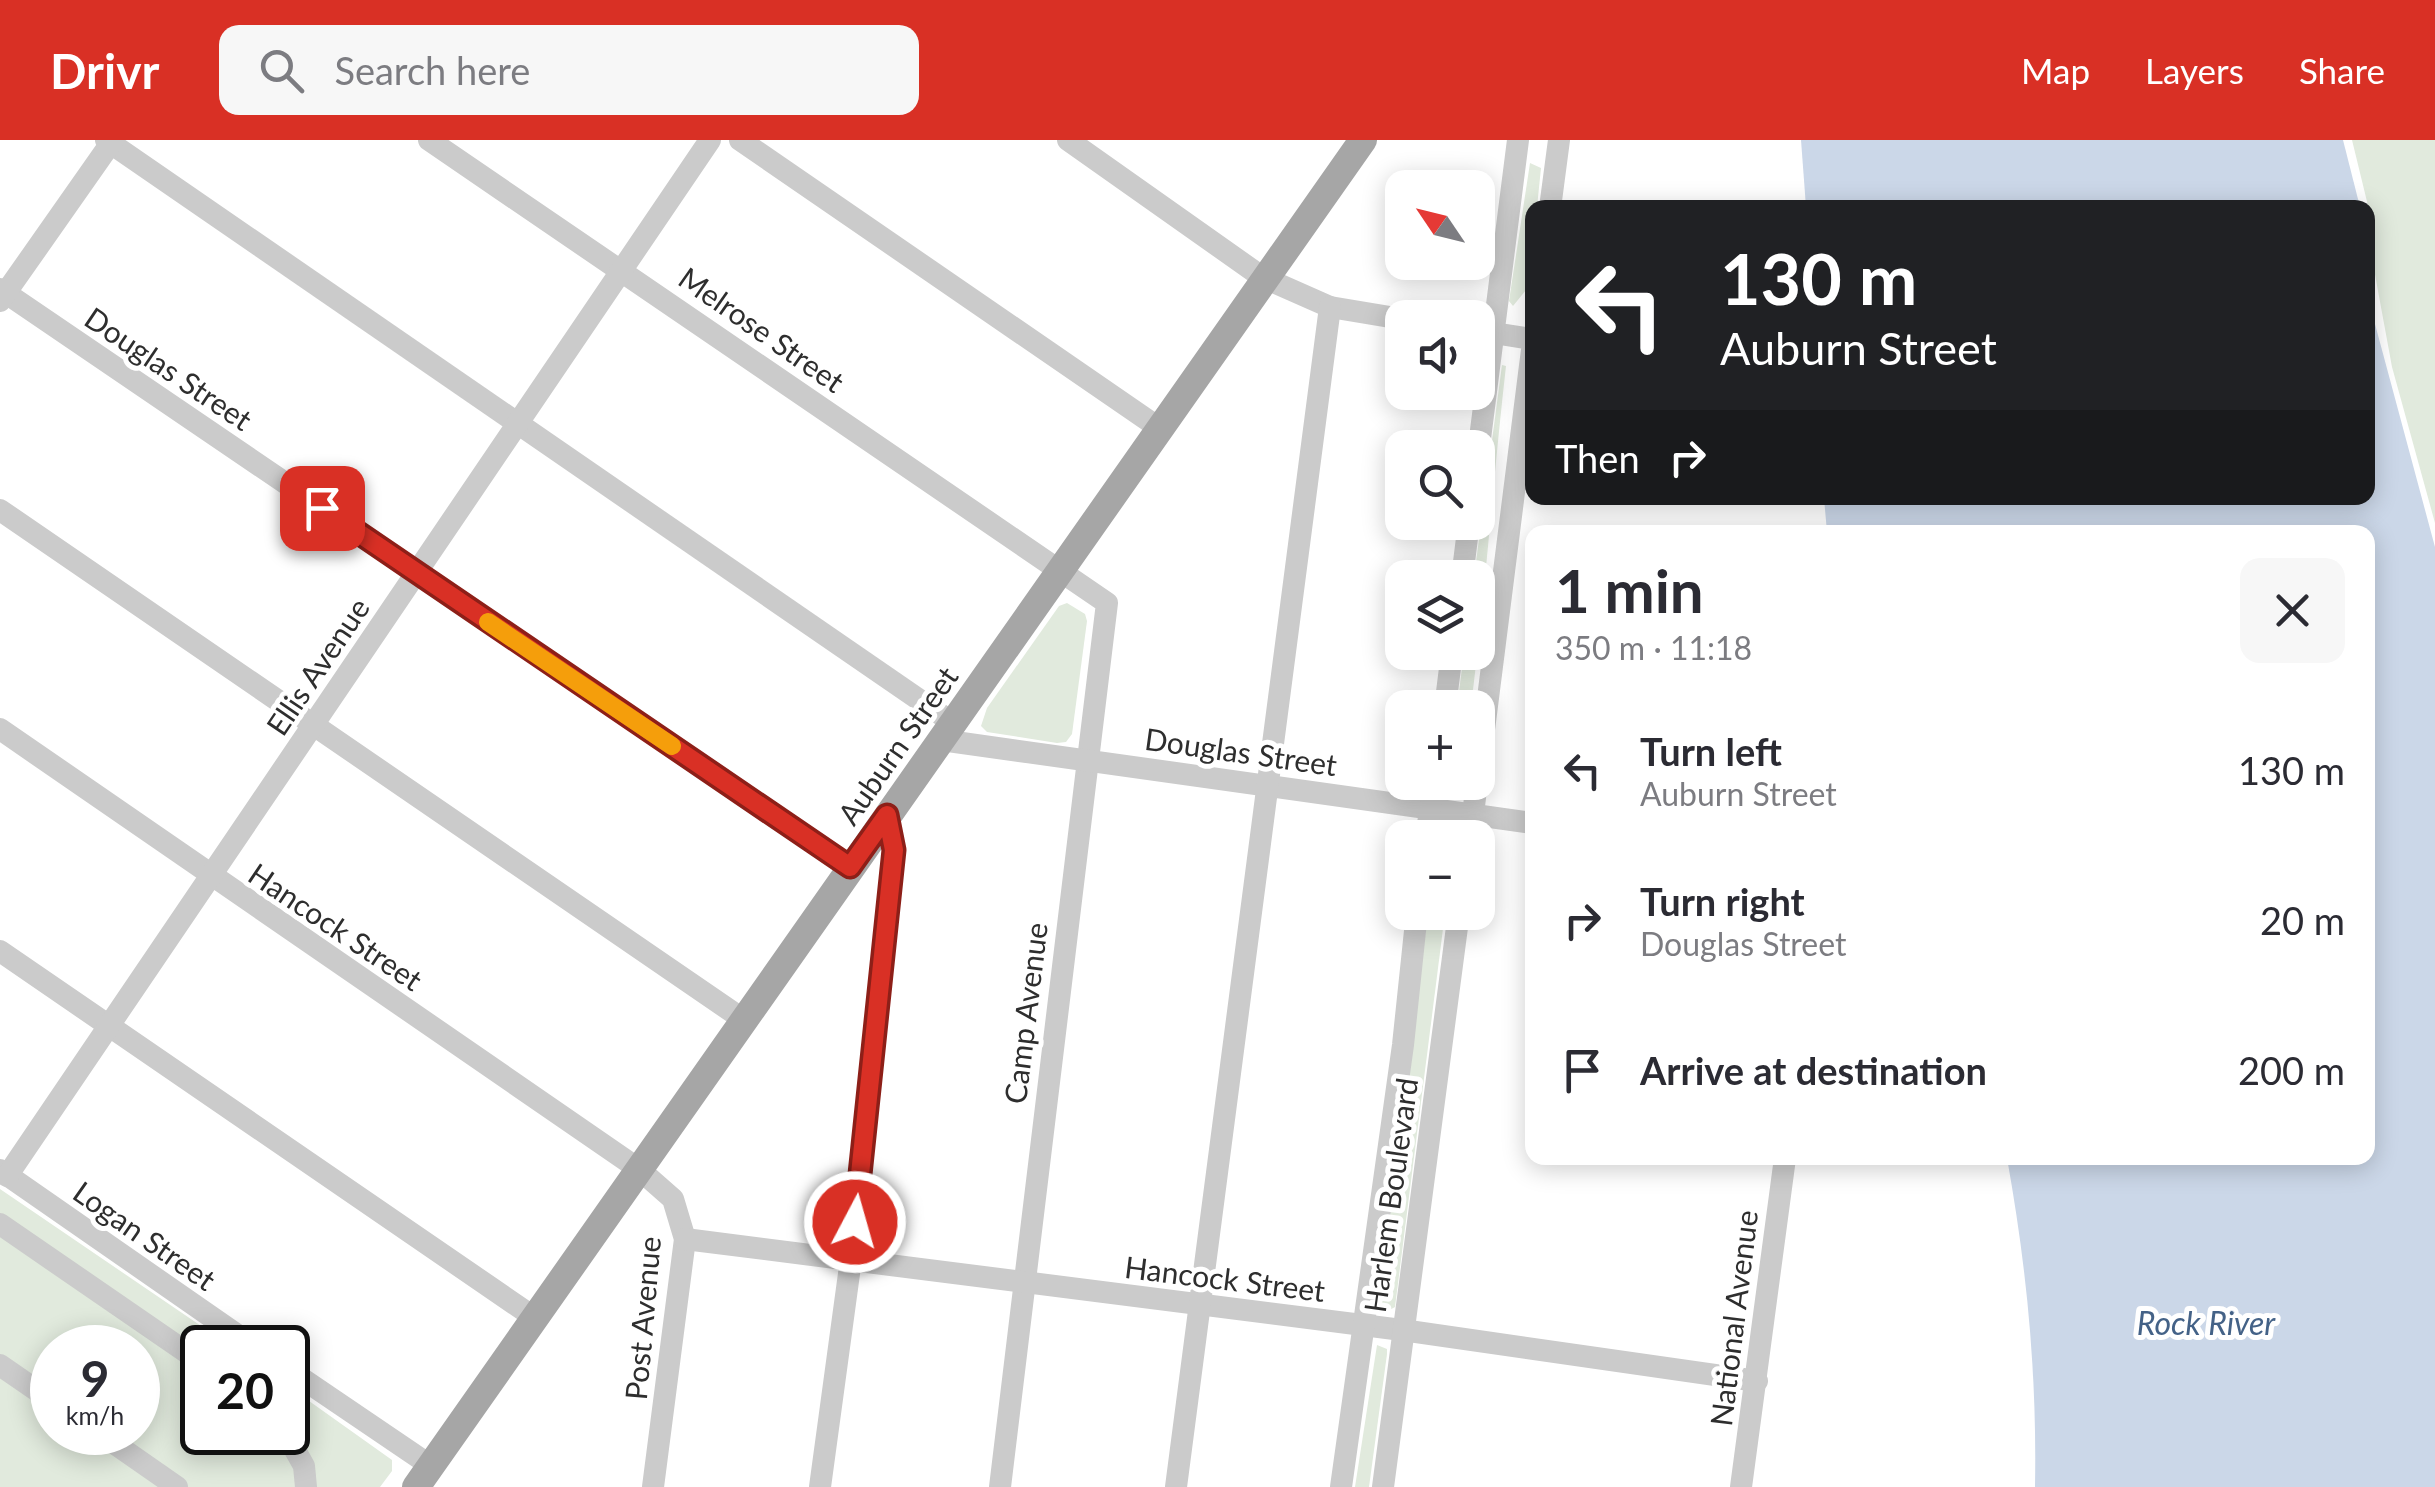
<!DOCTYPE html>
<meta charset="utf-8">
<style>
:root{--surface:#fff;--page:#f7f7f7;--text:#2b2b33;--muted:#7c7c81;--accent:#d93025}
body{margin:0;font-family:Lato,sans-serif;background:var(--page);color:var(--text);height:100vh;display:flex;flex-direction:column;font-size:38px;white-space:nowrap}
*{box-sizing:border-box;margin:0}
p{font-size:32px;color:var(--muted)}
.icon{flex:none;width:55px;height:55px;fill:none;stroke:currentColor;stroke-width:2;stroke-linecap:round;stroke-linejoin:round}
.map{position:relative;flex:1;overflow:hidden}
.panel{position:absolute;left:1525px;top:385px;width:850px;height:640px;display:flex;flex-direction:column;background:var(--surface);border-radius:20px;box-shadow:0 5px 25px #0003}
.panel>*{flex:none}
.banner{position:absolute;left:1525px;top:60px;width:850px;height:305px;border-radius:20px;box-shadow:0 5px 25px #0003;background:#202124;color:#fff;overflow:hidden}
.needle{width:65px;rotate:305deg}
.tools{position:absolute;left:1385px;top:30px;display:grid;gap:20px}
.tools a{display:grid;place-items:center;width:110px;height:110px;border-radius:20px;background:var(--surface);box-shadow:0 5px 25px #0003;font-size:50px}
.speed{position:absolute;left:30px;top:1185px;display:flex;gap:20px;font-size:50px;font-weight:700;text-align:center}
.speed>*{display:grid;place-content:center;width:130px;height:130px;border-radius:50%;background:var(--surface);box-shadow:0 5px 25px #0003;line-height:1}
.speed small{font-size:25px;font-weight:400}
.speed .limit{border:5px solid #111;border-radius:15px;background:#fff;color:#111}
.pin{position:absolute;display:grid;place-items:center;width:85px;height:85px;color:#fff;margin:-42px;border-radius:20px;box-shadow:0 5px 15px #0006}
.me{position:absolute;width:110px;margin:-55px;rotate:6deg;stroke-linejoin:round;filter:drop-shadow(0 0 8px #0008)}
.turn{display:flex;align-items:center;gap:35px;height:210px;padding:0 30px;font-size:45px}
.turn .icon{width:130px;height:130px;stroke-width:2.5}
.turn b{display:block;font-size:70px;line-height:85px}
.then{display:flex;align-items:center;height:95px;padding:0 30px;background:#0003;gap:20px;font-size:38px}
.round{display:grid;place-items:center;flex:none;width:105px;height:105px;border-radius:20px;background:var(--page)}
.summary{display:flex;align-items:center;justify-content:space-between;height:170px;padding:0 30px}
h1{font-size:60px;font-weight:700;line-height:75px}
ul{padding:0;list-style:none}
li{display:flex;align-items:center;gap:30px;height:150px;padding:0 30px}
li div{flex:1}
li b{display:block;font-size:38px}
li em{font-style:normal}
header{display:flex;align-items:center;gap:60px;box-sizing:border-box;height:140px;padding:0 50px;background:var(--accent);color:#fff}
header strong{font-size:48px}
nav{display:flex;gap:55px;margin-inline-start:auto;font-size:35px}
.search{width:700px;height:90px;background:var(--page);display:flex;align-items:center;gap:25px;box-sizing:border-box;padding:0 35px;border-radius:20px;color:var(--muted);font-size:38px}
.map>svg:first-child{display:block}
</style>
<header>
<strong>Drivr</strong>
<div class="search"><svg class="icon" aria-label="search" viewBox="0 0 24 24"><circle cx="10" cy="10" r="6"/><path d="M15 15l6 6"/></svg>Search here</div>
<nav><a>Map</a><a>Layers</a><a>Share</a></nav>
</header>
<div class="map">
<svg width="2435" height="1347" viewBox="0 0 2435 1347">
<rect width="100%" height="100%" fill="#fff"/>
<!-- green -->
<g fill="#e1eadd" fill-rule="evenodd">
<polygon points="2352,0 2435,0 2435,383 2392,227 2374,129 2371,78"/>
<polygon points="1530,23 1541,28 1537,67 1532,68 1526,150 1513,166 1509,161"/>
<path d="M1502,225L1506,226C1493,340 1485,454 1471,567H1457L1464,513L1478,512L1474,437Z"/>
<polygon points="1067,463 1085,474 1087,481 1072,594 1066,602 1057,603 987,592 981,586 987,568 1059,466"/>
<polygon points="1428,773 1445,773 1395,1167 1384,1173 1379,1160"/>
<path d="M0,1049L232,1207L202,1208V1292H288V1246L392,1320V1331L380,1347H0ZM52,1208H138V1292H52Z"/>
<polygon points="1377,1205 1387,1209 1387,1214 1369,1347 1355,1347"/>
</g>
<!-- water -->
<g fill="#cbd7e8">
<polygon points="1801,0 2343,0 2360,67 1806,67"/>
<path d="M2368,158L2435,407V1347H2035C2037,1233 2027,1130 2007,1018H2368V392H1827L1824,358H2368Z"/>
</g>
<g fill="none" stroke-linecap="round" stroke-linejoin="round">
<!-- minor -->
<g stroke="#cbcbcb" stroke-width="22">
<polyline points="106,0 953,583"/>
<polyline points="429,0 1107,463 1000,1347"/>
<polyline points="740,0 1159,288"/>
<polyline points="1068,0 1262,137 1330,167 1402,179"/>
<polyline points="1550,68 1559,0"/>
<polyline points="0,149 850,727"/>
<polyline points="0,161 113,0"/>
<polyline points="1481,191 1532,199"/>
<polyline points="1478,314 1518,0"/>
<polyline points="0,370 744,880"/>
<polyline points="1462,438 1469,382"/>
<polyline points="1445,568 1452,512"/>
<polyline points="0,589 640,1030 673,1059 685,1099 653,1347"/>
<polyline points="941,600 1532,683"/>
<polyline points="1478,637 1532,210"/>
<polyline points="1426,698 1434,642"/>
<polyline points="1470,698 1477,642"/>
<polyline points="0,811 535,1178"/>
<polyline points="0,1030 256,1208"/>
<polyline points="7,1036 710,0"/>
<polyline points="0,1084 202,1223"/>
<polyline points="685,1099 1402,1190 1757,1241"/>
<polyline points="0,1225 52,1261"/>
<polyline points="288,1229 431,1326"/>
<polyline points="98,1292 177,1347"/>
<polyline points="285,1292 304,1326 306,1347"/>
<polyline points="820,1347 851,1119 894,711 887,675"/>
<polyline points="1176,1347 1330,167"/>
<polyline points="1341,1347 1403,905 1417,772"/>
<polyline points="1383,1347 1459,772"/>
<polyline points="1741,1347 1785,1018"/>
</g>
<!-- major -->
<polyline stroke="#a6a6a6" stroke-width="28" points="416,1347 1363,0"/>
</g>
<g fill="none" stroke-linecap="round" stroke-linejoin="round">
<defs>
<polyline id="route" points="322,368 850,727 887,675 894,710 855,1082"/>
</defs>
<!-- route casing -->
<use href="#route" stroke="#8d1f18" stroke-width="25"/>
<!-- route -->
<use href="#route" stroke="#d93025" stroke-width="18"/>
<!-- slow -->
<polyline stroke="#f59e0b" stroke-width="18" points="488,482 672,606"/>
</g>
<g text-anchor="middle" dominant-baseline="central" stroke-width="10" stroke-linejoin="round" paint-order="stroke">
<!-- street labels -->
<g font-size="30" fill="#2e2e2e" stroke="#fff">
<text transform="translate(762 189) rotate(35)">Melrose Street</text>
<text transform="translate(169 228) rotate(34)">Douglas Street</text>
<text transform="translate(317 526) rotate(-56)">Ellis Avenue</text>
<text transform="translate(897 605) rotate(-55)">Auburn Street</text>
<text transform="translate(1241 611) rotate(8)">Douglas Street</text>
<text transform="translate(336 786) rotate(34)">Hancock Street</text>
<text transform="translate(1025 873) rotate(-83)">Camp Avenue</text>
<text transform="translate(1390 1055) rotate(-82)">Harlem Boulevard</text>
<text transform="translate(145 1095) rotate(35)">Logan Street</text>
<text transform="translate(1225 1138) rotate(7)">Hancock Street</text>
<text transform="translate(642 1178) rotate(-85)">Post Avenue</text>
<text transform="translate(1733 1178) rotate(-83)">National Avenue</text>
</g>
<!-- water labels -->
<g font-size="32" font-style="italic" fill="#446287" stroke="#fff">
<text x="2206" y="1182">Rock River</text>
</g>
</g>
</svg>
<div class="tools">
<a><svg class="needle" viewBox="-14 -14 28 28"><path d="M0-13l5 13h-10z" fill="#e53935"/><path d="M0 13l5-13h-10z" fill="#7c7c81"/></svg></a>
<a><svg class="icon" aria-label="sound" viewBox="0 0 24 24"><path d="M4 9h4l5-4v14l-5-4H4zM17 9q2 3 0 6"/></svg></a>
<a><svg class="icon" aria-label="search" viewBox="0 0 24 24"><circle cx="10" cy="10" r="6"/><path d="M15 15l6 6"/></svg></a>
<a><svg class="icon" aria-label="layers" viewBox="0 0 24 24"><path d="M12 4l9 5-9 5-9-5zM3 14l9 5 9-5"/></svg></a>
<a>+</a>
<a>−</a>
</div>
<div class="speed"><div>9<small>km/h</small></div><div class="limit">20</div></div>
<div class="pin" style="left:322px;top:368px;background:#d93025"><svg class="icon" aria-label="arrive" viewBox="0 0 24 24"><path d="M6 21V4h12l-3 4 3 4H6"/></svg></div>
<svg class="me" style="left:855px;top:1082px" viewBox="-20 -20 40 40"><circle r="17" fill="#d93025" stroke="#fff" stroke-width="3"/><path d="M0-11L8 9 0 5-8 9z" fill="#fff"/></svg>
<div class="banner">
<div class="turn"><svg class="icon" aria-label="left" viewBox="0 0 24 24"><path d="M17 20v-9H6M10 6l-5 5 5 5"/></svg><div><b>130 m</b>Auburn Street</div></div>
<div class="then">Then<svg class="icon" aria-label="right" viewBox="0 0 24 24"><path d="M7 20v-9h11M14 6l5 5-5 5"/></svg></div>
</div>
<section class="panel">
<div class="summary"><div><h1>1 min</h1><p>350 m · 11:18</p></div><a class="round"><svg class="icon" aria-label="close" viewBox="0 0 24 24"><path d="M6 6l12 12M18 6L6 18"/></svg></a></div>
<ul>
<li><svg class="icon" aria-label="left" viewBox="0 0 24 24"><path d="M17 20v-9H6M10 6l-5 5 5 5"/></svg><div><b>Turn left</b><p>Auburn Street</p></div><em>130 m</em></li>
<li><svg class="icon" aria-label="right" viewBox="0 0 24 24"><path d="M7 20v-9h11M14 6l5 5-5 5"/></svg><div><b>Turn right</b><p>Douglas Street</p></div><em>20 m</em></li>
<li><svg class="icon" aria-label="arrive" viewBox="0 0 24 24"><path d="M6 21V4h12l-3 4 3 4H6"/></svg><div><b>Arrive at destination</b></div><em>200 m</em></li>
</ul>
</section>
</div>
